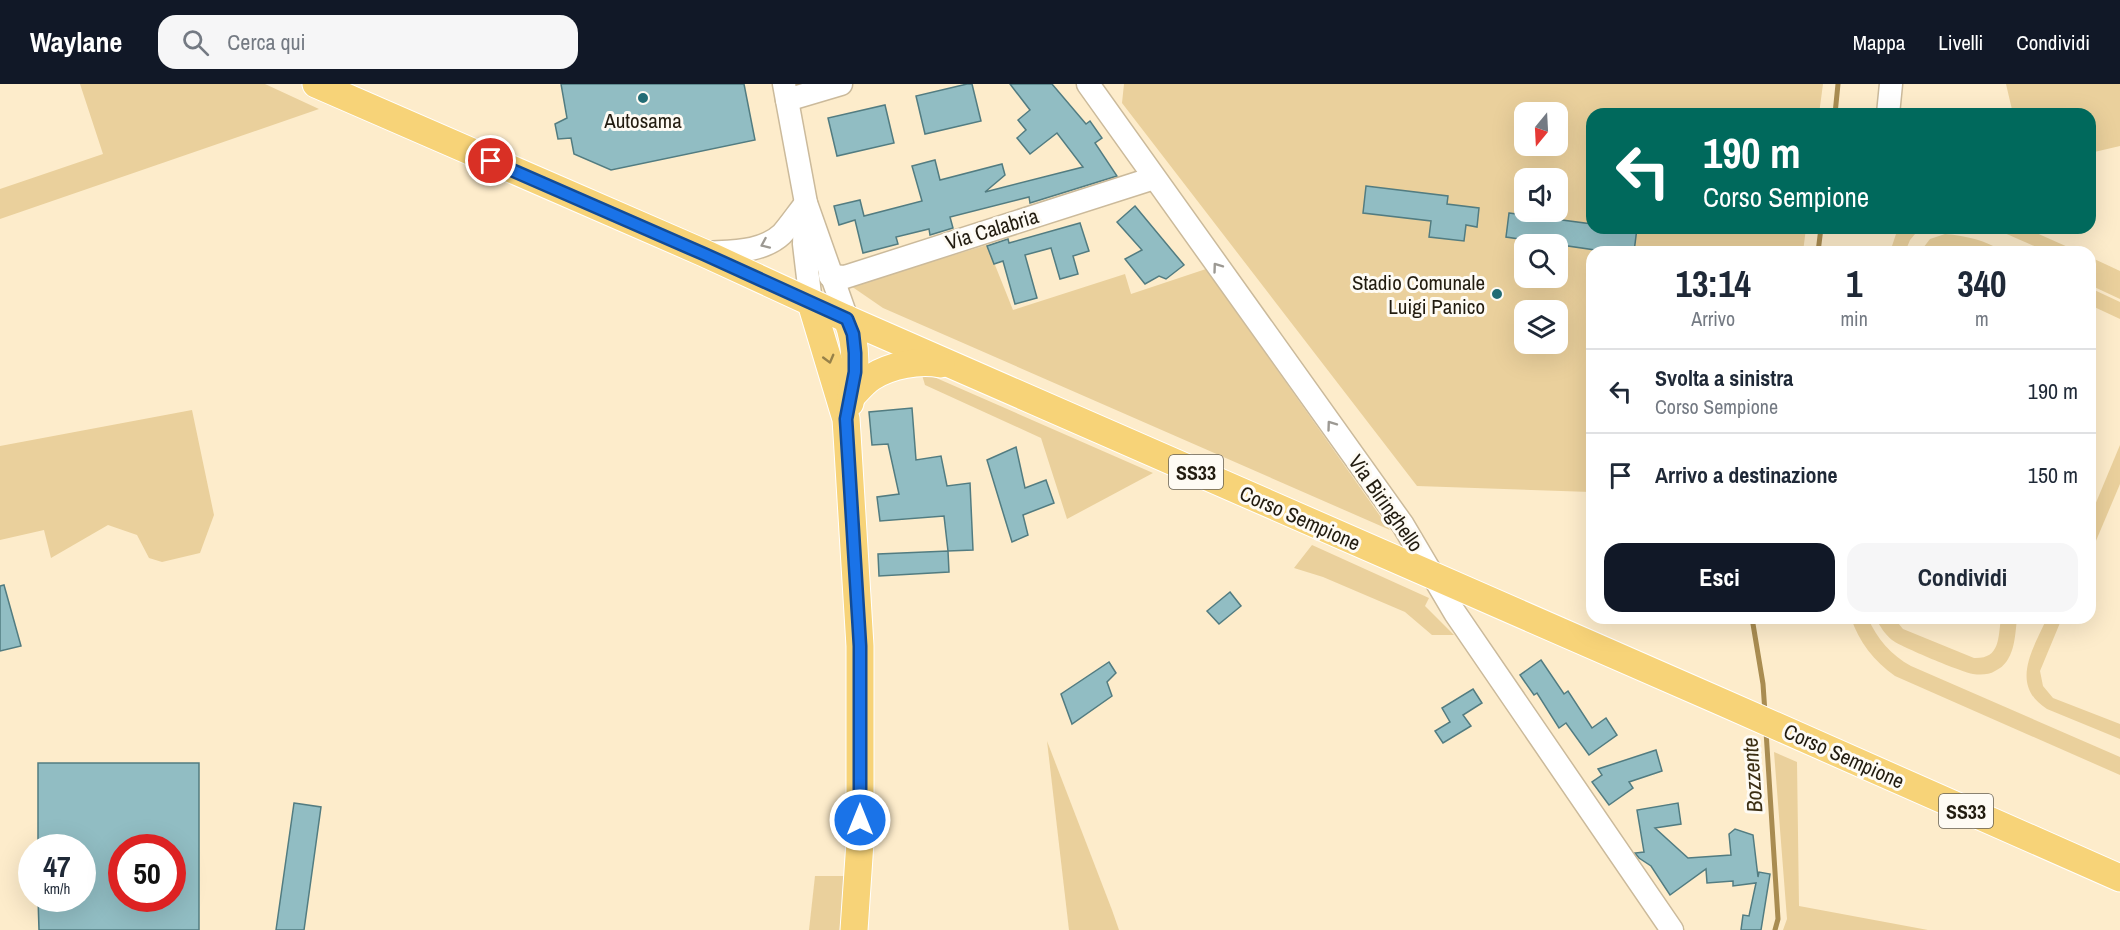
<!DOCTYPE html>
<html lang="it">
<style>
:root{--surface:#fff;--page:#f6f6f7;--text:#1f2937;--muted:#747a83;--line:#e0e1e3;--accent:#111827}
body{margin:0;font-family:"Archivo Narrow",sans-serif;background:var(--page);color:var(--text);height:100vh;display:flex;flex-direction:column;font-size:22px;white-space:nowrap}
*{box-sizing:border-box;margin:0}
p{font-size:20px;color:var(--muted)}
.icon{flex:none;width:33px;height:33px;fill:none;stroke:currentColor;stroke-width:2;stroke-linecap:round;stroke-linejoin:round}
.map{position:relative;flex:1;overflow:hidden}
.details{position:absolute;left:1586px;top:162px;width:510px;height:378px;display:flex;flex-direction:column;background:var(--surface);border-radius:18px;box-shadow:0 6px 24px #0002}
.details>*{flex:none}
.hud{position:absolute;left:1586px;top:24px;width:510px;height:126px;border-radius:18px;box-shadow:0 6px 24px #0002;background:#00695c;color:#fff;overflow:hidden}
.needle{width:39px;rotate:198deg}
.fabs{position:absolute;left:1514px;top:18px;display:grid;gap:12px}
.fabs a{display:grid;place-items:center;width:54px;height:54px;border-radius:12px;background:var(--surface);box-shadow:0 6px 24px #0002;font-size:30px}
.speed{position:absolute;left:18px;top:750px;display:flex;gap:12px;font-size:30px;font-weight:700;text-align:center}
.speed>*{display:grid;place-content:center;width:78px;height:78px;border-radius:50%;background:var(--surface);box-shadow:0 6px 24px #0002;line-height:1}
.speed small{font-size:15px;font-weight:400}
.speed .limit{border:9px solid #d22;background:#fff;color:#111}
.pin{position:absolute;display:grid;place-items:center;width:51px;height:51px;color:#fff;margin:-26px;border:3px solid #fff;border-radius:50%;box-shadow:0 2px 6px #0007}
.me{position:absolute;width:66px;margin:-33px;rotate:0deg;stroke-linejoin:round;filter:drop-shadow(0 0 4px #0008)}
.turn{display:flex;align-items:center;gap:21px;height:126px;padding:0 18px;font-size:27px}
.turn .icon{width:78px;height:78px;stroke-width:2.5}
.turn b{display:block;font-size:42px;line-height:51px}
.eta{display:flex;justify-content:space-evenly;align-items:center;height:102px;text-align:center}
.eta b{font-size:36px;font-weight:700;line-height:42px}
.button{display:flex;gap:12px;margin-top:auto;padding:12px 18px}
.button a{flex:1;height:69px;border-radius:18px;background:var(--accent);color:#fff;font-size:24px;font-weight:700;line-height:69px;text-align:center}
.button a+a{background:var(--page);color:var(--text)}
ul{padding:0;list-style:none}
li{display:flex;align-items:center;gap:18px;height:84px;padding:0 18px;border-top:2px solid var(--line)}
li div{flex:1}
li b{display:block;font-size:22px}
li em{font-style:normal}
header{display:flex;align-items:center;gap:36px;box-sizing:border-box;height:84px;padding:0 30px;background:var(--accent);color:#fff}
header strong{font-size:28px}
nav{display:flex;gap:33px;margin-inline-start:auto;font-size:21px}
.search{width:420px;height:54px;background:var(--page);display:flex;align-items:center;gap:15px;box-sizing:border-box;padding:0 21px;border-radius:18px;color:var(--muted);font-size:22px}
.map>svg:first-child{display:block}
</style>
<header>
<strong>Waylane</strong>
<div class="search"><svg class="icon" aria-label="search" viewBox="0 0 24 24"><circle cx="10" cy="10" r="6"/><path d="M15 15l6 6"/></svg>Cerca qui</div>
<nav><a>Mappa</a><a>Livelli</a><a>Condividi</a></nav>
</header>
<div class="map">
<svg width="2120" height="846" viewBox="0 0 2120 846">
<rect width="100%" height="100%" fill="#fdeccb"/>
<!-- green -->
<g fill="#ead09c" fill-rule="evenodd">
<polygon points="80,0 265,0 319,25 0,135 0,105 103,70"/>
<path d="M1124,0H1823L1819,30H1592V144H1806L1803,168H1592L1591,408L1417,402L1122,19ZM1524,28H1557V62H1524ZM1524,94H1557V128H1524ZM1524,160H1557V194H1524ZM1524,226H1557V260H1524Z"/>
<polygon points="2006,0 2120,0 2120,62 2090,69 2090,30 2013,30"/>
<polygon points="1898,144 1920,144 1910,156 1905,168 1890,168"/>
<polygon points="1993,144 2025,144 2079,168 2048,168"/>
<path d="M1945,150C1967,152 1985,156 2004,168H1964L1947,166L1941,168H1920L1930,155Z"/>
<polygon points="987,161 1013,226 1125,190 1131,210 1206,185 1390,446 883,224 851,202"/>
<polygon points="2090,173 2120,187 2120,215 2090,201"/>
<polygon points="2090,204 2120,218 2120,235 2090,221"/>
<polygon points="922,291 934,293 1153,389 1067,435 1041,354 925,301"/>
<polygon points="192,326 214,431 200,469 162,478 149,474 137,451 108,441 51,474 44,446 0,456 0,362"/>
<polygon points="2120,361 2120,400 2090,471 2090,433"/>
<polygon points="1312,461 1429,514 1425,522 1454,551 1432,551 1405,528 1323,493 1294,484"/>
<path d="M1851,534H1868C1877,555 1891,571 1911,582L2120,673V691L1895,592C1874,577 1859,558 1851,534Z"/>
<path d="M1876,534H1894L1903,545L1974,574C2000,575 1998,555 2001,534H2017C2015,552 2015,578 1995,587C1989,591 1980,591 1973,590C1964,589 1899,562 1892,556C1885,550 1880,543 1876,534Z"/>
<path d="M2047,534H2062L2040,587L2043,602L2053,614L2120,640V655L2047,625C2009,601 2033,565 2047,534Z"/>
<polygon points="1047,657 1112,826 1119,846 1069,846"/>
<polygon points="1774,668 1797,678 1799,822 1928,846 1783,846 1787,835"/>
<polygon points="815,792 845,792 842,846 809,846"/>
</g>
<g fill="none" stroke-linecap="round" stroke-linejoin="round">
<!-- stream -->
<g stroke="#a98c51" stroke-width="5">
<polyline points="1835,30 1838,0"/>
<polyline points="1818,168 1821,144"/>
<polyline points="1752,534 1763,600 1765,629"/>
<polyline points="1766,647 1778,835 1775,846"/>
</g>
</g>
<!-- building -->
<g fill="#91bdc3" stroke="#527c81" stroke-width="1.5" fill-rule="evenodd">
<polygon points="561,0 744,0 755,56 611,86 574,70 571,54 558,55 555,40 567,34"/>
<polygon points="967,0 972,0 981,37 925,50 916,12"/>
<polygon points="1010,0 1052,0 1086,40 1090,37 1102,54 1095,59 1117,92 1030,119 1029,113 950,133 953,144 930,151 929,145 896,153 898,160 863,169 855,136 839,141 834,122 860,116 864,132 922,117 912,82 935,76 940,96 1002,80 1005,91 985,108 1083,83 1057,49 1030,70 1017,54 1026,46 1018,36 1030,26"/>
<polygon points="885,21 894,59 837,72 828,34"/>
<polygon points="1366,102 1448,112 1447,120 1479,124 1477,143 1466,141 1464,157 1429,153 1431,137 1363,129"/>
<polygon points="1135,122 1184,181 1166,195 1159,192 1145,200 1125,175 1142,166 1117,138"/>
<polygon points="1509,129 1592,140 1592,144 1637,144 1634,168 1609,168 1506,153"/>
<polygon points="1080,139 1089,167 1073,172 1078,190 1060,195 1051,164 1025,171 1037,214 1015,220 1003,177 994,180 987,162 1008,155 1009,159"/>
<polygon points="912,324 916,376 941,372 947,402 970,399 973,466 948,467 944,432 880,437 877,413 899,410 888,360 872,361 869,328"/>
<polygon points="1016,363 1025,404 1046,396 1054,419 1023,431 1028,451 1012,458 987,376"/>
<polygon points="948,467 949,488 879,492 878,470"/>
<polygon points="4,501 21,562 0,567 0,502"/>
<polygon points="1230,508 1241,522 1219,540 1207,527"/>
<polygon points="1541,576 1564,610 1568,607 1592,644 1606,634 1617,651 1589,671 1566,639 1559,644 1537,609 1534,611 1520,591"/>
<polygon points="1109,578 1116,589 1107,598 1112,612 1072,640 1061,610"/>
<polygon points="1473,605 1482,619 1463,631 1471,642 1443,659 1435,647 1450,638 1442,624"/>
<polygon points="1656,666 1662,687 1629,698 1633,704 1609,721 1592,698 1602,691 1598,685"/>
<path d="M38,679H199V846H39L38,814H82V764H38ZM122,764H172V814H122Z"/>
<polygon points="294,719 321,723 304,846 276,846"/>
<polygon points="1678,719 1681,740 1655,744 1688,774 1731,771 1729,750 1735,745 1753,751 1758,793 1759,788 1770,790 1761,846 1741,846 1743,831 1749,832 1756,799 1733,802 1733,797 1707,799 1706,785 1670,811 1651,782 1639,774 1635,769 1644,768 1637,726"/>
</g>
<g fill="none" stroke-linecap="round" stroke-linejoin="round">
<defs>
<g id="minor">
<polyline points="784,0 806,119 847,235"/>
<polyline points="1088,0 1403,441 1455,529 1672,846"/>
<polyline points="787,16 841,0"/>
<polyline points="1888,30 1891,0"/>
<polyline points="805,133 804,160 811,219"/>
<path d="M704,169C730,167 762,169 782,150C790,141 798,129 806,119"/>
<polyline points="830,192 845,193 1154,94"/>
</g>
<g id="major">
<polyline points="316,0 704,169 847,235 1724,619 2120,794"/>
<polyline points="811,219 846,335 847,350 860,562 860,758 854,846"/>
<path d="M847,235C858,263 856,290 850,319"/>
<path d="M851,313C857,307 864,298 872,293C891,281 919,276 941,280"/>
</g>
</defs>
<!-- minor casing -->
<use href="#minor" stroke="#cbba9b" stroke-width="25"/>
<!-- major casing -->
<use href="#major" stroke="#fff" stroke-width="29"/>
<!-- minor -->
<use href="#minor" stroke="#fff" stroke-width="22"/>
<!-- major -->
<use href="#major" stroke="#f7d378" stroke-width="27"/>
</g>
<!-- one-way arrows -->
<defs><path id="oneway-chevron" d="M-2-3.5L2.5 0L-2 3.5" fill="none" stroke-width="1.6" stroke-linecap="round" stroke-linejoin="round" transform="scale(1.5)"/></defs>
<g stroke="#9c9993">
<use href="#oneway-chevron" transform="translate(765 160) rotate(156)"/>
<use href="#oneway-chevron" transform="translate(1217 183) rotate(-126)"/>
<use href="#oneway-chevron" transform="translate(1331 341) rotate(-126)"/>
</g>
<use stroke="#978149" href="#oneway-chevron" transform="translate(829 275) rotate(75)"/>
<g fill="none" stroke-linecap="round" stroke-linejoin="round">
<defs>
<polyline id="route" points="491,77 704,170 847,235 853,250 855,269 855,288 846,335 860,562 860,736"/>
</defs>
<!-- route casing -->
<use href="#route" stroke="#114b97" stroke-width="15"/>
<!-- route -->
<use href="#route" stroke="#1a73e8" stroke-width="10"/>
</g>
<!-- markers -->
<g fill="#226c75" stroke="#fefbf4" stroke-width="2">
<circle cx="643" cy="14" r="6"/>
<circle cx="1497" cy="210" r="6"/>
</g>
<g text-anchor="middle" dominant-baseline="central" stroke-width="6" stroke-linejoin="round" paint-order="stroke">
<!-- shield labels -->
<g fill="#fefbf4" stroke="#645f54" stroke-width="1.5">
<rect x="1169" y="371" width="54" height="34" rx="4.5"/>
<rect x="1939" y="710" width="54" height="34" rx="4.5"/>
</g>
<g font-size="20" font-weight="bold" fill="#221c10">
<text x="1196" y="388">SS33</text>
<text x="1966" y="727">SS33</text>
</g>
<!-- poi labels -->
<g font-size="21" fill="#221c10" stroke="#fefbf4">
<text x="643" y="36">Autosama</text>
<text x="1485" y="198" text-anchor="end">Stadio Comunale<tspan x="1485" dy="24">Luigi Panico</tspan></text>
</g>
<!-- street labels -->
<g font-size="21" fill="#221c10" stroke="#fefbf4">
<text transform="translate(992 145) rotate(-17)">Via Calabria</text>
<text transform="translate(1386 419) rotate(55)">Via Biringhello</text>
<text transform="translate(1300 434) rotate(24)">Corso Sempione</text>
<text transform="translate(1844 672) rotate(24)">Corso Sempione</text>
</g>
<!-- water labels -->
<g font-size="22" font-style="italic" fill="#3b2e13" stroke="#fefbf4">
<text transform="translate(1752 691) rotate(-94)">Bozzente</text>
</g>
</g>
</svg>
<div class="fabs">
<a><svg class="needle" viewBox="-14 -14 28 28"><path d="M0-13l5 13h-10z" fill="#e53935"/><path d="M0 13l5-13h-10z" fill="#747a83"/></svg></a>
<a><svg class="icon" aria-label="sound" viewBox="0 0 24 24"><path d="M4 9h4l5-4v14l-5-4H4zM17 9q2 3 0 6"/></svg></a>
<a><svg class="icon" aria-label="search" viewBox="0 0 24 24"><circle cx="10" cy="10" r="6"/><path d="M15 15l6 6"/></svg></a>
<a><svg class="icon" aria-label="layers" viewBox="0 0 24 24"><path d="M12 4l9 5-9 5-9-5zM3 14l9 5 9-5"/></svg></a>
</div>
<div class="speed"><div>47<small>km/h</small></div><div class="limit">50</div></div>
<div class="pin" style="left:491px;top:77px;background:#d93025"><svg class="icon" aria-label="arrive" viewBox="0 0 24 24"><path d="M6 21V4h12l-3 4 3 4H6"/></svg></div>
<svg class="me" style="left:860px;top:736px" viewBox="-20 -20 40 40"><circle r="17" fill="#1a73e8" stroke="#fff" stroke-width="3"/><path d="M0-11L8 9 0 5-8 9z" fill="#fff"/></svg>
<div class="hud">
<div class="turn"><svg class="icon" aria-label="left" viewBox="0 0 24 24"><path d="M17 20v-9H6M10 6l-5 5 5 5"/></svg><div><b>190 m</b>Corso Sempione</div></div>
</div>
<section class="details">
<div class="eta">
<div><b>13:14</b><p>Arrivo</p></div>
<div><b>1</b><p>min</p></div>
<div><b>340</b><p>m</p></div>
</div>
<ul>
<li><svg class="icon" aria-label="left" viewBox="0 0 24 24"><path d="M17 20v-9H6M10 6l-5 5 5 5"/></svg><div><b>Svolta a sinistra</b><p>Corso Sempione</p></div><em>190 m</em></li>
<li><svg class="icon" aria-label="arrive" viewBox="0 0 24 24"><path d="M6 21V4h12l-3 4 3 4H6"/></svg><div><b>Arrivo a destinazione</b></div><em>150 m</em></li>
</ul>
<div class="button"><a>Esci</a><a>Condividi</a></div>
</section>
</div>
